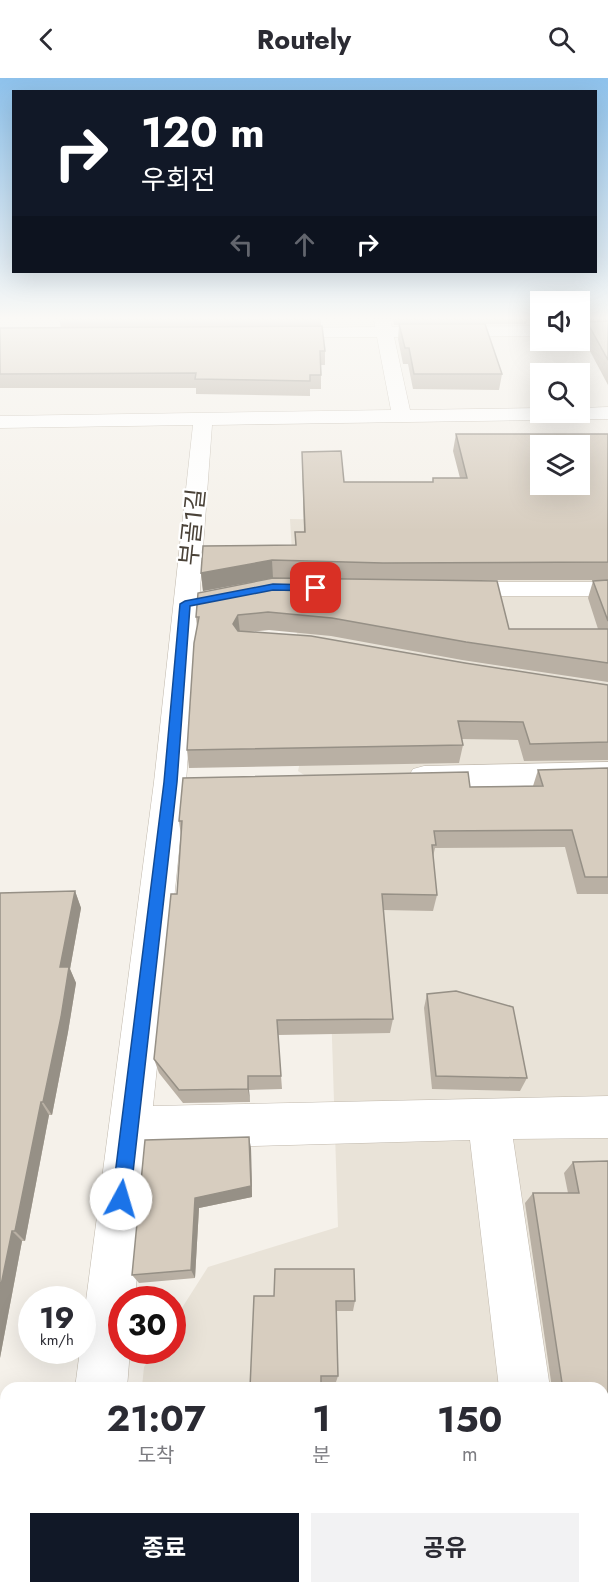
<!DOCTYPE html>
<html lang="ko">
<meta charset="utf-8">
<style>
:root{--surface:#fff;--page:#f2f2f3;--text:#2b2b33;--muted:#7c7c81;--accent:#111827}
body{margin:0;font-family:Jost,"Noto Sans KR",sans-serif;background:var(--page);color:var(--text);height:100vh;display:flex;flex-direction:column;font-size:22px;white-space:nowrap}
*{box-sizing:border-box;margin:0}
p{font-size:20px;color:var(--muted)}
.icon{flex:none;width:33px;height:33px;fill:none;stroke:currentColor;stroke-width:2;stroke-linecap:round;stroke-linejoin:round}
.map{position:relative;flex:1;overflow:hidden}
.panel{position:absolute;left:0px;top:1304px;width:609px;height:212px;display:flex;flex-direction:column;background:var(--surface);border-radius:18px 18px 0 0;box-shadow:0 6px 24px #0002}
.panel>*{flex:none}
.guide{position:absolute;left:12px;top:12px;width:585px;height:183px;border-radius:0px;box-shadow:0 6px 24px #0002;background:#111827;color:#fff;overflow:hidden}
.controls{position:absolute;left:530px;top:213px;display:grid;gap:12px}
.controls a{display:grid;place-items:center;width:60px;height:60px;border-radius:0px;background:var(--surface);box-shadow:0 6px 24px #0002;font-size:30px}
.speed{position:absolute;left:18px;top:1208px;display:flex;gap:12px;font-size:30px;font-weight:700;text-align:center}
.speed>*{display:grid;place-content:center;width:78px;height:78px;border-radius:50%;background:var(--surface);box-shadow:0 6px 24px #0002;line-height:1}
.speed small{font-size:15px;font-weight:400}
.speed .limit{border:9px solid #d22;background:#fff;color:#111}
.pin{position:absolute;display:grid;place-items:center;width:51px;height:51px;color:#fff;margin:-26px;border-radius:12px;box-shadow:0 3px 9px #0006}
.me{position:absolute;width:66px;margin:-33px;rotate:6deg;stroke-linejoin:round;filter:drop-shadow(0 0 4px #0008)}
.turn{display:flex;align-items:center;gap:21px;height:126px;padding:0 30px;font-size:27px}
.turn .icon{width:78px;height:78px;stroke-width:2.5}
.turn b{display:block;font-size:42px;line-height:51px}
.lanes{display:flex;align-items:center;height:57px;padding:0 30px;background:#0003;justify-content:center;gap:30px;direction:ltr}
.lanes .off{opacity:.35}
.eta{display:flex;justify-content:space-evenly;align-items:center;height:102px;text-align:center}
.eta b{font-size:36px;font-weight:700;line-height:42px}
.primary-button{display:flex;gap:12px;margin-top:auto;padding:12px 30px}
.primary-button a{flex:1;height:69px;border-radius:0px;background:var(--accent);color:#fff;font-size:24px;font-weight:700;line-height:69px;text-align:center}
.primary-button a+a{background:var(--page);color:var(--text)}
header{display:flex;justify-content:space-between;align-items:center;height:78px;padding:0 30px;background:var(--surface);font-size:27px;font-weight:700}
.map>svg:first-child{display:block}
</style>
<header><svg class="icon" aria-label="back" viewBox="0 0 24 24"><path d="M15 5l-7 7 7 7"/></svg>Routely<svg class="icon" aria-label="search" viewBox="0 0 24 24"><circle cx="10" cy="10" r="6"/><path d="M15 15l6 6"/></svg></header>
<div class="map">
<svg width="608" height="1514" viewBox="0 0 608 1514">
<rect width="100%" height="100%" fill="#f5f1ea"/>
<!-- residential -->
<polygon fill="#e9e3d8" points="290,441 519,445 608,441 608,1514 126,1514 126,1509 603,1509 603,1310 142,1309 144,1289 155,1272 172,1272 173,1244 208,1189 338,1149 324,710 298,693 311,636 297,557"/>
<g fill="none" stroke-linecap="round" stroke-linejoin="round">
<defs>
<g id="minor">
<polygon points="374,241 390,241 392,249 540,248 540,258 394,259 410,332 540,330 540,334 579,334 579,330 608,329 608,341 212,347 186,704 153,1028 608,1018 608,1060 513,1061 550,1310 499,1310 470,1062 148,1071 135,1221 122,1221 122,1272 130,1272 127,1310 75,1310 80,1272 82,1272 82,1253 154,704 193,347 0,350 0,338 391,332 377,259 278,260 270,255 278,250 375,249"/>
<polygon points="608,247 608,257 579,258 579,248"/>
<polygon points="454,504 608,504 608,518 454,518 445,516 442,511 445,506"/>
<polygon points="608,684 608,706 424,710 413,707 408,699 413,691 424,688"/>
<polygon points="608,1453 608,1509 600,1509 603,1509 603,1454"/>
<rect x="51" y="1509" width="58" height="5"/>
<polygon points="524,1509 582,1509 583,1514 525,1514"/>
</g>
</defs>
<!-- minor casing -->
<use href="#minor" stroke="#c1b9ad" stroke-width="1"/>
<!-- minor -->
<use href="#minor" fill="#fff" fill-rule="evenodd"/>
</g>
<!-- wall -->
<g fill="#b9b0a4">
<polygon points="59,241 321,241 321,248 325,273 325,287 321,287 321,311 310,311 310,318 196,316 196,310 0,310 0,250 61,250"/>
<polygon points="393,241 527,241 526,246 485,246 502,296 499,312 413,311 408,286 403,286 398,261 399,247 394,247"/>
<polygon points="579,241 608,241 608,307 583,260 586,246 579,246"/>
<polygon points="456,356 608,356 608,502 451,502 509,551 598,551 588,520 593,503 608,502 608,604 462,582 331,558 269,552 248,554 465,585 608,607 608,682 524,683 518,662 461,661 463,667 459,685 189,690 187,672 197,549 196,539 316,501 273,500 203,513 201,495 295,467 304,454 302,374 344,404 433,404 460,400 453,373"/>
<polygon points="608,690 608,816 577,816 565,769 435,770 433,779 437,817 433,833 383,832 393,941 390,955 278,957 282,1011 249,1012 250,1024 183,1025 159,995 154,981 177,816 181,758 179,743 470,709 533,708 538,692"/>
<polygon points="75,813 81,830 70,891 76,905 68,954 52,1037 49,1037 25,1163 22,1163 0,1280 0,815"/>
<polygon points="427,916 527,1000 520,1013 432,1011 424,930"/>
<polygon points="251,1070 252,1119 199,1130 195,1200 139,1205 132,1197"/>
<polygon points="608,1083 608,1427 603,1426 603,1310 552,1310 525,1125 533,1115 568,1115 564,1095 573,1084"/>
<polygon points="274,1218 355,1223 353,1233 336,1233 338,1298 336,1304 321,1304"/>
</g>
<!-- shaded-wall -->
<g fill="#969086">
<polygon points="272,482 273,500 203,513 201,495"/>
<polygon points="238,537 240,555 233,546"/>
<polygon points="75,813 81,830 70,891 76,905 68,954 52,1037 43,1024 60,889"/>
<polygon points="248,998 249,1012 250,1024 248,1011"/>
<polygon points="41,1024 49,1037 25,1163 15,1153"/>
<polygon points="249,1059 251,1070 252,1119 199,1130 195,1200 191,1192 195,1120"/>
<polygon points="12,1153 22,1163 0,1280 0,1212"/>
</g>
<!-- building -->
<g fill="#d7cdbf" stroke="#969086" stroke-width="1.5" fill-rule="evenodd">
<polygon points="608,243 608,282 587,244"/>
<polygon points="399,246 485,246 502,296 414,296 409,270 405,270"/>
<polygon points="322,248 325,273 320,273 321,297 310,297 310,303 195,301 196,295 0,296 0,250"/>
<path d="M456,356H608V484L383,485L272,482L201,495L203,468L296,467L295,454H305L302,374L341,373L344,404H433V400H467ZM540,368H579V406H540Z"/>
<polygon points="273,500 497,503 509,551 608,551 608,585 466,564 332,540 268,534 238,537 233,546 238,553 311,558 465,585 608,607 608,664 530,666 523,644 458,643 463,667 187,672 194,565 199,539 196,539 198,515"/>
<polygon points="608,502 608,543 593,503"/>
<polygon points="608,690 608,799 585,799 572,752 434,753 436,767 432,767 437,817 382,816 393,941 277,942 281,998 248,998 248,1011 179,1012 154,981 171,816 177,816 182,743 179,743 183,700 468,694 470,709 543,708 538,692"/>
<polygon points="75,813 60,889 69,889 61,939 43,1024 41,1024 15,1153 12,1153 0,1212 0,815"/>
<polygon points="456,913 513,929 527,1000 436,998 427,916"/>
<polygon points="249,1059 251,1108 195,1120 191,1192 132,1197 145,1062"/>
<polygon points="608,1083 608,1426 603,1426 603,1310 558,1310 558,1308 562,1305 533,1115 579,1115 573,1084"/>
<polygon points="275,1191 354,1191 355,1223 336,1223 338,1298 321,1298 321,1310 250,1310 254,1218 274,1218"/>
<rect x="284" y="1509" width="85" height="5"/>
</g>
<!-- sky -->
<linearGradient id="sky" x2="0" y2="1"><stop stop-color="#8ec2ec"/><stop offset="0.53" stop-color="#faf9f6"/><stop offset="1" stop-color="#faf9f6" stop-opacity="0"/></linearGradient>
<rect width="608" height="453" fill="url(#sky)"/>
<!-- route -->
<polygon fill="#1a73e8" stroke="#114b97" stroke-width="1.5" points="273,506 316,507 321,510 316,513 273,512 190,528 177,704 130,1121 128,1128 121,1130 114,1128 112,1121 164,704 180,526 185,523"/>
<g text-anchor="middle" dominant-baseline="central" stroke-width="4.5" stroke-linejoin="round" paint-order="stroke">
<!-- street labels -->
<g font-size="24" fill="#4a4238" stroke="#fff">
<text transform="translate(192 449) rotate(-84)">부골1길</text>
</g>
</g>
</svg>
<div class="controls">
<a><svg class="icon" aria-label="sound" viewBox="0 0 24 24"><path d="M4 9h4l5-4v14l-5-4H4zM17 9q2 3 0 6"/></svg></a>
<a><svg class="icon" aria-label="search" viewBox="0 0 24 24"><circle cx="10" cy="10" r="6"/><path d="M15 15l6 6"/></svg></a>
<a><svg class="icon" aria-label="layers" viewBox="0 0 24 24"><path d="M12 4l9 5-9 5-9-5zM3 14l9 5 9-5"/></svg></a>
</div>
<div class="speed"><div>19<small>km/h</small></div><div class="limit">30</div></div>
<div class="pin" style="left:316px;top:510px;background:#d93025"><svg class="icon" aria-label="arrive" viewBox="0 0 24 24"><path d="M6 21V4h12l-3 4 3 4H6"/></svg></div>
<svg class="me" style="left:121px;top:1121px" viewBox="-20 -20 40 40"><circle r="19" fill="#fff"/><path d="M0-13L10 11 0 6-10 11z" fill="#1a73e8"/></svg>
<div class="guide">
<div class="turn"><svg class="icon" aria-label="right" viewBox="0 0 24 24"><path d="M7 20v-9h11M14 6l5 5-5 5"/></svg><div><b>120 m</b>우회전</div></div>
<div class="lanes"><svg class="icon off" aria-label="left" viewBox="0 0 24 24"><path d="M17 20v-9H6M10 6l-5 5 5 5"/></svg><svg class="icon off" aria-label="ahead" viewBox="0 0 24 24"><path d="M12 20V5M6 11l6-6 6 6"/></svg><svg class="icon" aria-label="right" viewBox="0 0 24 24"><path d="M7 20v-9h11M14 6l5 5-5 5"/></svg></div>
</div>
<section class="panel">
<div class="eta">
<div><b>21:07</b><p>도착</p></div>
<div><b>1</b><p>분</p></div>
<div><b>150</b><p>m</p></div>
</div>
<div class="primary-button"><a>종료</a><a>공유</a></div>
</section>
</div>
